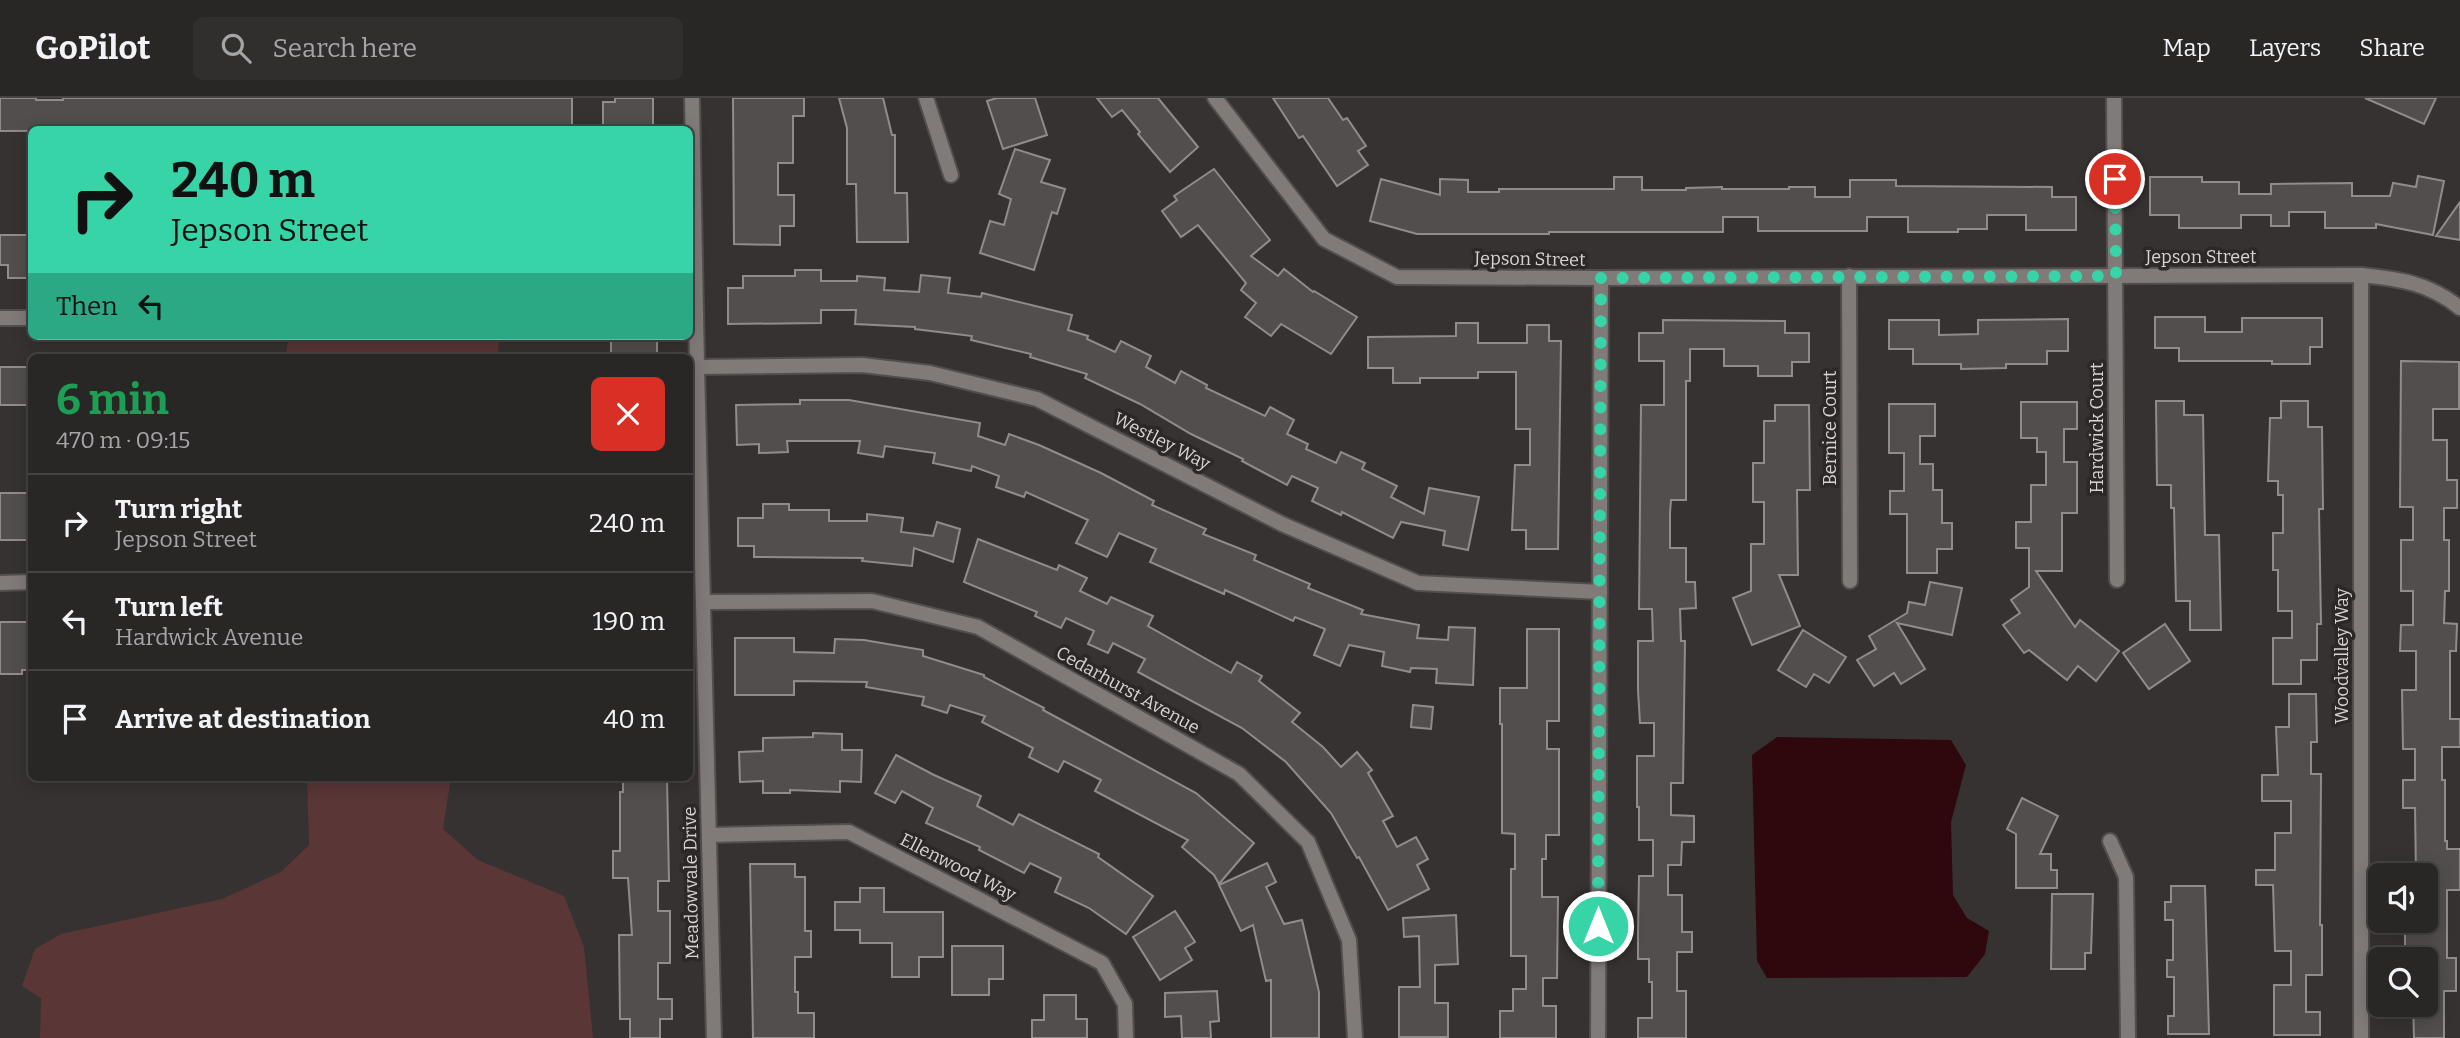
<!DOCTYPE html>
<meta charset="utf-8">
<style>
:root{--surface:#292626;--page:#312e2e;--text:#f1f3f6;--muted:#a5a5a7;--line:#454343}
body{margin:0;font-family:Bitter,serif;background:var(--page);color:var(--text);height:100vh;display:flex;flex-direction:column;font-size:26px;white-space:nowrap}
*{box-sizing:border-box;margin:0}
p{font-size:23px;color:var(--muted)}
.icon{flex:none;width:38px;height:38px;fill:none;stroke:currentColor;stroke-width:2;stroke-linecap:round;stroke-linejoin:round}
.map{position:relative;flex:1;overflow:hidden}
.drawer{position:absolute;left:28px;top:256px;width:665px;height:427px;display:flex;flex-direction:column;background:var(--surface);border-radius:10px;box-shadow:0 4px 18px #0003,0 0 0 2px var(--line)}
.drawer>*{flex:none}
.top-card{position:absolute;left:28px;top:28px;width:665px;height:214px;border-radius:10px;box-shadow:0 4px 18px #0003,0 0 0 2px var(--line);background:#36d4a7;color:#111;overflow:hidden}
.buttons{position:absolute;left:2368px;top:765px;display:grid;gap:14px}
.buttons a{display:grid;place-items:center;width:70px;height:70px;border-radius:10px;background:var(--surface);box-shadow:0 4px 18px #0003,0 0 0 2px var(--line);font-size:35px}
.pin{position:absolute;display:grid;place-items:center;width:60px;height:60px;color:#fff;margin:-30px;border:4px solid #fff;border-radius:50%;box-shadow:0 2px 7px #0007}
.me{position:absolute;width:77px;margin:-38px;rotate:0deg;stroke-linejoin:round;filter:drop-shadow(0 0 5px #0008)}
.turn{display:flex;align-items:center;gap:24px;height:147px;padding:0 28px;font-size:32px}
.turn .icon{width:91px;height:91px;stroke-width:2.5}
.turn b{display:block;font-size:49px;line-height:60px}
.then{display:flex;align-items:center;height:66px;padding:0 28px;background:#0003;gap:14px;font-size:26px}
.round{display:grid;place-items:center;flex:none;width:74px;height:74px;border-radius:10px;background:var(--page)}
.summary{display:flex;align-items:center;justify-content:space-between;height:119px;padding:0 28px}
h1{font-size:42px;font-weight:700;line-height:52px;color:#1e9e55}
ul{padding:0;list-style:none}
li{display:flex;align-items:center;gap:21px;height:98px;padding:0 28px;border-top:2px solid var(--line)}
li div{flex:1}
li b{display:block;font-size:26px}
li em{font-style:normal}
header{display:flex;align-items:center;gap:42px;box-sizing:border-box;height:98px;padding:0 35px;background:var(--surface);border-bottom:2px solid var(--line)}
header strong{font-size:33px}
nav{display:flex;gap:38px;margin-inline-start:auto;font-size:24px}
.search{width:490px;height:63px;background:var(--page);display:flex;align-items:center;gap:18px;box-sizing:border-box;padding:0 24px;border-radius:10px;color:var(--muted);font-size:26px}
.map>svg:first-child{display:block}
</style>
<header>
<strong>GoPilot</strong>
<div class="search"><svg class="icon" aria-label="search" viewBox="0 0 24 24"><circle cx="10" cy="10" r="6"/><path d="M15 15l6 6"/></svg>Search here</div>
<nav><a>Map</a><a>Layers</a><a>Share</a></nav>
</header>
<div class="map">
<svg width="2460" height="940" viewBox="0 0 2460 940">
<rect width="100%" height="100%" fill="#373232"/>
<!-- green -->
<g fill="#5a3637">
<polygon points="289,238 499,238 498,259 285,259"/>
<polygon points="307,679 451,679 443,731 478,762 564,798 584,849 593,940 40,940 41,900 22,888 35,851 61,836 222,801 281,774 309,747"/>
</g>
<!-- water -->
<polygon fill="#2e080c" points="1777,639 1951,642 1966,667 1951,724 1953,797 1967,820 1989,833 1985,856 1967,879 1767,880 1757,863 1752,657"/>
<!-- building -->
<g fill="#534e4e" stroke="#918b8b" stroke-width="2">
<polygon points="0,0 36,0 36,2 63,2 63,0 572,0 572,31 0,33"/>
<polygon points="615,0 653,0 653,32 603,32 603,4 615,4"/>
<polygon points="733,0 804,0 804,18 793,18 793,65 778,65 778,97 794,97 794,128 780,128 780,147 734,146"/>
<polygon points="839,0 883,0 892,37 895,37 895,95 907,95 908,144 857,144 856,86 847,86 847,30"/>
<polygon points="997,0 1035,0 1047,37 1003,51 987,3"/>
<polygon points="1097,0 1158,0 1198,49 1170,74 1138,36 1140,34 1122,12 1112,19"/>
<polygon points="1273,0 1328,0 1343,22 1347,20 1366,48 1358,53 1368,67 1337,88 1303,38 1299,40"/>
<polygon points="2365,0 2436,0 2424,26"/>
<polygon points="1015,51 1050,62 1041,84 1065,91 1057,116 1052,114 1034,172 980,155 990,123 1004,127 1011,101 999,96"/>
<polygon points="1214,71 1270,142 1251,158 1278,178 1284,171 1313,194 1314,193 1357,219 1331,256 1281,226 1271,238 1245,219 1256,205 1241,192 1246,185 1198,127 1181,139 1162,113 1177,102 1174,98"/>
<polygon points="2418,78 2444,83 2433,137 2376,126 2376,130 2325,130 2325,114 2289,114 2289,128 2271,128 2271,117 2241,117 2241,130 2179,130 2179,117 2150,117 2150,79 2202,79 2202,84 2239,84 2239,96 2271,96 2271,86 2352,85 2352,98 2390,98 2393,85 2416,89"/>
<polygon points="1614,79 1642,79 1642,92 1686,92 1686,90 1722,89 1722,91 1789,91 1789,89 1815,89 1815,99 1850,99 1850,82 1896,82 1896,88 2052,89 2052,99 2076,99 2076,132 2026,132 2026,117 1987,117 1987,131 1958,131 1958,134 1908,134 1908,119 1867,119 1867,133 1758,133 1758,119 1723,119 1723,134 1549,134 1549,136 1417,136 1370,123 1381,81 1440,97 1440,81 1468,82 1468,94 1499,94 1499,91 1614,91"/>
<polygon points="2460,104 2460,142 2436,138"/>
<polygon points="0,137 29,137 29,180 8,180 8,167 0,167"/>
<polygon points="795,172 821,172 821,183 857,183 857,178 885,180 884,192 919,194 921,177 950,180 948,195 981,199 982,195 1072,217 1068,232 1088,238 1087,241 1115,254 1121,243 1151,258 1146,269 1175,285 1181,273 1207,287 1206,290 1265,318 1270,309 1294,322 1287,336 1308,346 1306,351 1336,365 1341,354 1365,365 1362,371 1397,388 1391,399 1424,416 1429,390 1479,399 1468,452 1443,447 1445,433 1401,424 1393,440 1342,414 1341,417 1312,403 1318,390 1292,378 1287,387 1242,363 1243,361 1191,336 1140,306 1085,280 1087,276 1030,259 1031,256 971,242 972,238 915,231 915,229 855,226 856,212 821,212 821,225 728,226 728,190 743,190 743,178 795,178"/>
<polygon points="2155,219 2205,219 2205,234 2242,234 2242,220 2322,220 2322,249 2310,249 2310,266 2272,266 2272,263 2179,263 2179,250 2155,250"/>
<polygon points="2068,221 2068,253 2047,253 2047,266 2006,266 2006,270 1961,271 1961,266 1913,266 1913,251 1889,251 1889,222 1939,222 1939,237 1978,236 1978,222"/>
<polygon points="1663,222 1785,223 1785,235 1809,235 1809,264 1792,264 1792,278 1758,278 1758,268 1724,268 1724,251 1690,251 1690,283 1686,283 1686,402 1671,402 1670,415 1670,450 1686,450 1686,484 1695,484 1696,510 1680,511 1681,543 1685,543 1683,685 1671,685 1671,717 1694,718 1694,744 1682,744 1681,767 1668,767 1668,797 1682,797 1682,834 1692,834 1692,854 1677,854 1677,893 1686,893 1686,940 1638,940 1638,920 1652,920 1652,884 1649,884 1649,861 1638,861 1638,834 1639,778 1653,778 1653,742 1639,742 1639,709 1637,709 1637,658 1654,658 1654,625 1640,625 1638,592 1638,543 1653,543 1652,511 1639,511 1641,307 1664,307 1664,263 1639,263 1639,235 1663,235"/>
<polygon points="1456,225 1478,225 1478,245 1527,245 1527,227 1549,227 1549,243 1561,243 1558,451 1526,451 1526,432 1512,432 1515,367 1530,367 1530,331 1516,331 1516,274 1478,274 1478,280 1420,280 1420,285 1393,285 1393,270 1368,270 1368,239 1456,238"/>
<rect x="611" y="238" width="46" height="21"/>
<polygon points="2401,263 2459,264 2459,311 2433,311 2433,342 2447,342 2447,382 2457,382 2457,410 2444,410 2444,442 2449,442 2449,493 2445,493 2444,525 2457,526 2456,553 2450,553 2450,621 2460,621 2460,649 2442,649 2442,682 2445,682 2445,743 2447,743 2447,751 2460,751 2460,792 2447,792 2447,860 2456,860 2456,893 2444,893 2444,940 2414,940 2413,906 2426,906 2426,861 2405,861 2405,822 2426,822 2426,777 2416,777 2415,710 2403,710 2403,682 2415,682 2415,651 2403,651 2402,592 2416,592 2416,553 2400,553 2401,527 2413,527 2413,493 2401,493 2401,442 2413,442 2413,409 2400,409"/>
<rect x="0" y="269" width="27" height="38"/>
<polygon points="800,302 849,302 980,325 978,338 1005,347 1009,336 1039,347 1101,375 1154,403 1152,407 1206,431 1203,436 1256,457 1254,462 1310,486 1308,490 1363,512 1361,516 1419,527 1417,540 1448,542 1449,529 1475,530 1473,587 1436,585 1437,571 1411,570 1410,574 1382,568 1384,554 1349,547 1340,568 1314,557 1325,531 1295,519 1293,523 1225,492 1224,496 1150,464 1156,451 1119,435 1107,459 1076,445 1088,422 1026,394 1024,399 996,389 999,378 972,368 971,373 933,365 935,355 885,348 883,359 858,355 860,343 787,343 788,354 759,355 759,346 737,347 736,307 800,306"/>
<polygon points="2156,303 2184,303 2184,317 2203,317 2205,437 2219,437 2221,532 2190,532 2190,503 2176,503 2174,410 2171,410 2171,387 2157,387"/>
<polygon points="2281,303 2308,303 2308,329 2322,329 2323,411 2319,411 2321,526 2317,526 2317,562 2301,562 2301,586 2273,586 2273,540 2292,540 2292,513 2278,513 2278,472 2273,472 2273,435 2283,435 2283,397 2278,397 2278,383 2268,383 2270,320 2281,320"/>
<polygon points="2021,304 2077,304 2077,331 2064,331 2064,364 2077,364 2077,415 2062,415 2062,473 2036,473 2075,529 2080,522 2119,553 2096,583 2078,568 2067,582 2029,552 2024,555 2003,527 2020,515 2011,502 2029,489 2029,450 2016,450 2016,424 2031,424 2031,387 2046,387 2046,354 2037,354 2037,340 2021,340"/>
<polygon points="1889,306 1935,306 1935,338 1920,338 1920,366 1933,366 1933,392 1942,392 1942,425 1952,425 1952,451 1937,451 1937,475 1907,475 1907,416 1890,416 1890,393 1904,393 1904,355 1889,355"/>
<polygon points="1775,307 1809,307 1810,392 1797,392 1798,477 1779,477 1800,528 1752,547 1733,500 1751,493 1751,446 1764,446 1764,404 1753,404 1753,365 1764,365 1764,323 1775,323"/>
<rect x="0" y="395" width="32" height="47"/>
<polygon points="763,406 789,406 789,412 829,412 829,423 867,423 867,416 903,420 901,434 933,438 937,424 960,431 953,464 914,450 912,468 862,463 863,460 754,459 754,448 738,448 738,420 763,420"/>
<polygon points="978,441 1057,472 1059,467 1087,480 1080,493 1107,506 1111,499 1153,518 1148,528 1231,575 1237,564 1262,578 1259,583 1300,615 1292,624 1323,649 1341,669 1357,654 1372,672 1368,675 1393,718 1383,723 1397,749 1416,739 1428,761 1417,767 1429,791 1388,812 1359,759 1357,760 1331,715 1286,664 1242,630 1138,574 1145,561 1113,545 1108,555 1088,546 1094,533 1066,520 1061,530 1035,518 1037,514 964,484"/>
<polygon points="1930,484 1962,490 1952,537 1897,525 1925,571 1901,586 1894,575 1874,588 1857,562 1876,551 1869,538 1907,515 1909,504 1925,507"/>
<polygon points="0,524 32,524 32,572 22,572 22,576 0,576"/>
<polygon points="2165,526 2190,563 2149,591 2123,555"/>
<polygon points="1527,531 1559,531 1559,623 1547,623 1547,651 1559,651 1559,737 1546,737 1546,761 1542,761 1542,799 1558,799 1557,880 1543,880 1543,908 1556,908 1556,940 1500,940 1500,913 1513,913 1513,891 1526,891 1526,858 1511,858 1511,771 1515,771 1515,736 1502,735 1502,626 1500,626 1500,590 1527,590"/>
<polygon points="1803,532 1846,559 1829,585 1814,576 1806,589 1778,572"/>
<polygon points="735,540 794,540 794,554 834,555 835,541 864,542 923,552 923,558 984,577 984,579 1044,610 1043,612 1196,695 1254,745 1219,786 1214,777 1182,749 1188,742 1095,693 1101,682 1064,663 1058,674 1029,659 1033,650 982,624 985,618 950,607 947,615 922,607 924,599 866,589 867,584 794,583 794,597 735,597"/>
<polygon points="2289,596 2316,596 2317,644 2311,644 2311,676 2321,676 2320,827 2322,827 2322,877 2306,877 2306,914 2320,914 2320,937 2274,937 2274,887 2291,887 2291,853 2275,853 2273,787 2256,787 2256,772 2275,772 2275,735 2291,735 2291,703 2262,703 2262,677 2278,677 2276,629 2289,629"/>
<polygon points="1413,607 1433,609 1431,631 1411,629"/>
<polygon points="813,635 842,636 842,652 862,652 861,684 840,683 840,694 790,692 790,695 763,695 763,683 740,684 739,654 763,653 763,640 813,639"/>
<polygon points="896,657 934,677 981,698 977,708 1013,727 1019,716 1099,756 1098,759 1153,798 1126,836 1089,810 1055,794 1061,780 1030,765 1024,775 979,752 980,749 926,725 933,710 902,693 895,705 875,695"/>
<polygon points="623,679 667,679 669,783 658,783 658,813 670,813 670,865 658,865 658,901 672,901 672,921 660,921 660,940 630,940 630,921 620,921 619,837 632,837 628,780 613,780 613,753 620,753 620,694 623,694"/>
<polygon points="2022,700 2058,718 2040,756 2051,756 2051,772 2057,772 2057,790 2016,790 2016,736 2007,731"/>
<polygon points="1267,765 1276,784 1266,789 1284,826 1302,822 1319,894 1319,940 1271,940 1271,882 1266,883 1253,827 1241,833 1219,787"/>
<polygon points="750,766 795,766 795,779 805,779 805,833 811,833 811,859 795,859 795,894 798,894 798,915 814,915 814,940 753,940"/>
<polygon points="2171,788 2205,788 2209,936 2168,936 2168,918 2174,918 2174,879 2167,879 2167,862 2173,862 2173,822 2165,822 2165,804 2171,804"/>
<polygon points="860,790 884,790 884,814 943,814 943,859 919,859 919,879 892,879 892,845 860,845 860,832 835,832 835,804 860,804"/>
<polygon points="2052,796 2093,796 2091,855 2085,855 2085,871 2051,871"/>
<polygon points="1175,813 1195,844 1185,850 1192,862 1160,882 1133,839"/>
<polygon points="1456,817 1458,866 1435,867 1435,905 1448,905 1448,939 1399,939 1399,889 1420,889 1419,838 1404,839 1403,820"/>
<polygon points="952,848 1003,848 1003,881 989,881 989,897 952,897"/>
<polygon points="1217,893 1219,923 1210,924 1211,940 1182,940 1181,918 1165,919 1165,895"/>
<polygon points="1044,897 1076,897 1076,921 1087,921 1087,940 1032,940 1032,922 1044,922"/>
</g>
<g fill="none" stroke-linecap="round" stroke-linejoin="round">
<defs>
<g id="street">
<polyline points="692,0 697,269 714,940"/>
<polyline points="926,0 951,77"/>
<path d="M1215,0L1324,141L1397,179L1601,180L2361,177C2400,181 2429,185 2460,210"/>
<polyline points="2114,0 2117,482"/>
<polyline points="1849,178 1850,483"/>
<polyline points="0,220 32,220"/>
<polyline points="697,269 862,267 930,275 1037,301 1282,426 1418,485 1600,494"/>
<polyline points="0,485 32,484"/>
<polyline points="704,504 872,503 978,529 1239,676 1308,744 1349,842 1355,940"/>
<polyline points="709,737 849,734 1102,865 1125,906 1126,940"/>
<polyline points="2110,743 2126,779 2128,940"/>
<polyline points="1598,940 1601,180"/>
<polyline points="2361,940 2361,177"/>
</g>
</defs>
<!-- street casing -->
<use href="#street" stroke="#524e4e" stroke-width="18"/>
<!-- street -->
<use href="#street" stroke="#807a79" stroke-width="14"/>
</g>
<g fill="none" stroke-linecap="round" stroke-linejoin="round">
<!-- route -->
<polyline stroke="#36d4a7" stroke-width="12" stroke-dasharray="0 21.6" points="1598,828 1601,180 2116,178 2115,81"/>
</g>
<g text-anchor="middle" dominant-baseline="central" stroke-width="7" stroke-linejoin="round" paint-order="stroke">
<!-- street labels -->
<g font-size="18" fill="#d8d4d4" stroke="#2d2828">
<text x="2201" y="159">Jepson Street</text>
<text transform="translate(1530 161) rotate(1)">Jepson Street</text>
<text transform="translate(1830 330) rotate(-90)">Bernice Court</text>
<text transform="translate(2097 330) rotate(-90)">Hardwick Court</text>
<text transform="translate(1162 343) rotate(27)">Westley Way</text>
<text transform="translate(2342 558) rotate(-90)">Woodvalley Way</text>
<text transform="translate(1128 592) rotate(29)">Cedarhurst Avenue</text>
<text transform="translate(958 769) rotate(27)">Ellenwood Way</text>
<text transform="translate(691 785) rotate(-91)">Meadowvale Drive</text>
</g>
</g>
</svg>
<div class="buttons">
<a><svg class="icon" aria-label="sound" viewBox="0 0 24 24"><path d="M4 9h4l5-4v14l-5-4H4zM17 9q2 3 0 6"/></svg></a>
<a><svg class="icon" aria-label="search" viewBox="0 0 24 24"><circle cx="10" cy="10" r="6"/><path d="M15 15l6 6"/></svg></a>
</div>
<div class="pin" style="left:2115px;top:81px;background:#d93025"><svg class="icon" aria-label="arrive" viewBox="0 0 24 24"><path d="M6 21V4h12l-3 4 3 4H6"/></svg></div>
<svg class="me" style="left:1598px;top:828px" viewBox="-20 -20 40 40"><circle r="17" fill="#36d4a7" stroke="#fff" stroke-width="3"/><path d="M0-11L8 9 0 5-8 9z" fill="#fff"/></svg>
<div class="top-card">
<div class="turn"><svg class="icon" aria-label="right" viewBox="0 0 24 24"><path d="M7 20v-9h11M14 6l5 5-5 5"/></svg><div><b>240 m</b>Jepson Street</div></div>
<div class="then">Then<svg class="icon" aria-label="left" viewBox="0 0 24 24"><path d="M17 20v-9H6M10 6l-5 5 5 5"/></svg></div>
</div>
<section class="drawer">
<div class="summary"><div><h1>6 min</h1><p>470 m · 09:15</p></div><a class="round" style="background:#d93025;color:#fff"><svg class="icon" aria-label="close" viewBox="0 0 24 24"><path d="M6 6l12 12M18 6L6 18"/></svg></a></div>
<ul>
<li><svg class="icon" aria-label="right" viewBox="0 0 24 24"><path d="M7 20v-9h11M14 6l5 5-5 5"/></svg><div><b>Turn right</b><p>Jepson Street</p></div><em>240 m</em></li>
<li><svg class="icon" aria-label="left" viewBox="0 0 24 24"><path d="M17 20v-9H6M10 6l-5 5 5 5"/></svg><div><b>Turn left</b><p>Hardwick Avenue</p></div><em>190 m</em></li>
<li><svg class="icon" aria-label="arrive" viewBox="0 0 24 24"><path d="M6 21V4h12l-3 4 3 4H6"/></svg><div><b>Arrive at destination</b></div><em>40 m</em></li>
</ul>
</section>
</div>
